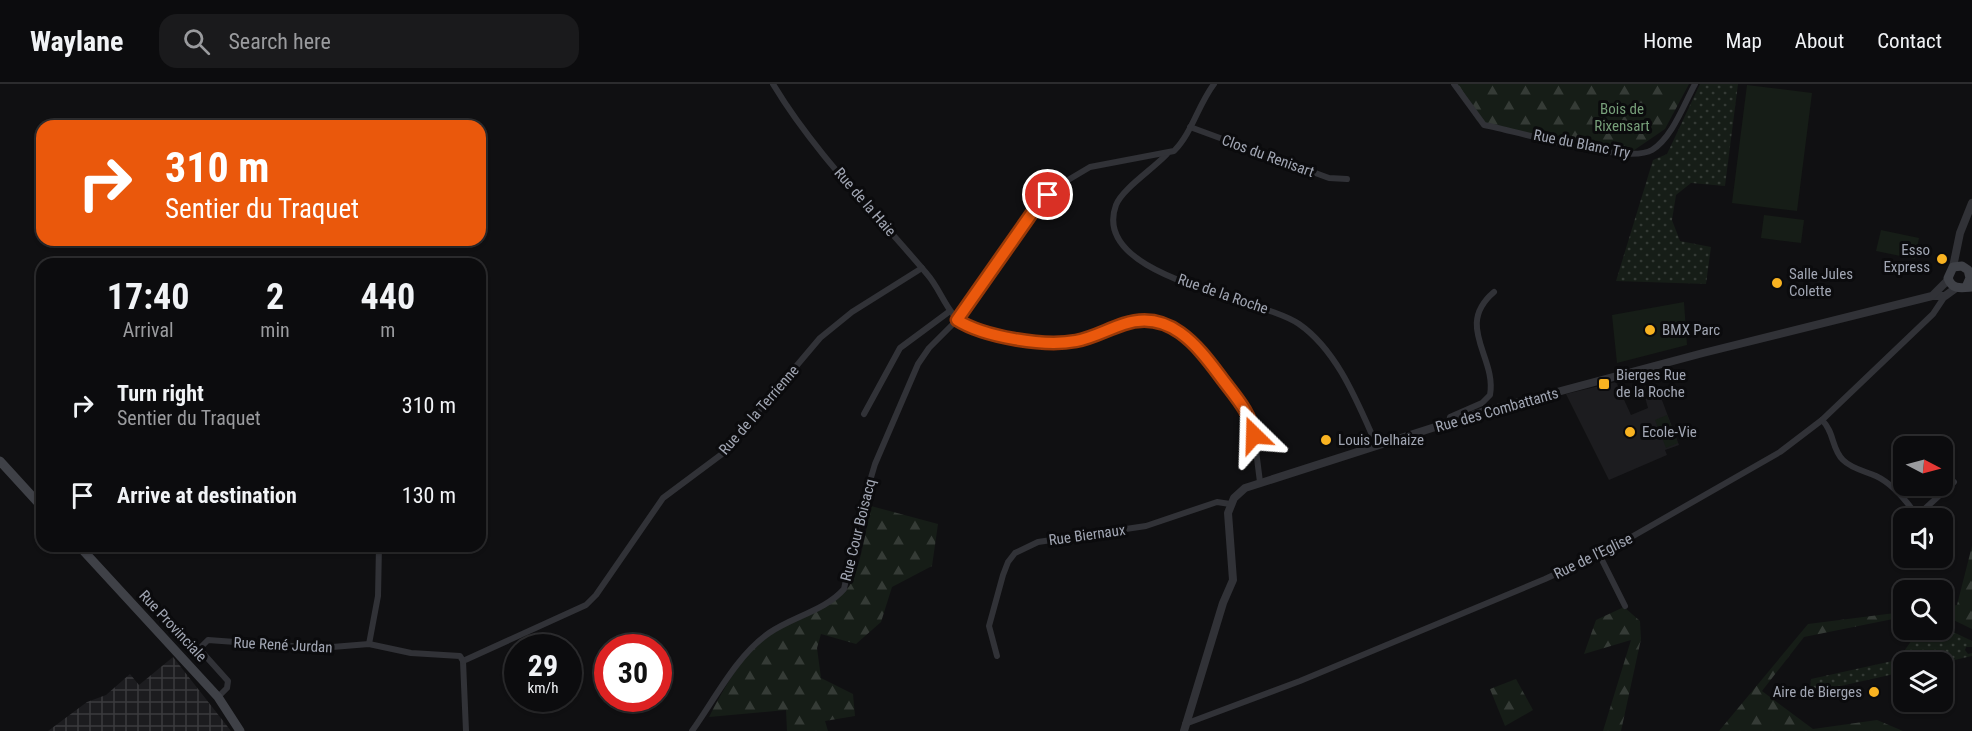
<!DOCTYPE html>
<meta charset="utf-8">
<style>
:root{--surface:#0c0c0e;--page:#1a1a1c;--text:#f1f3f6;--muted:#9a9b9e;--line:#2c2c2e}
body{margin:0;font-family:"Roboto Condensed",sans-serif;background:var(--page);color:var(--text);height:100vh;display:flex;flex-direction:column;font-size:22px;white-space:nowrap}
*{box-sizing:border-box;margin:0}
p{font-size:20px;color:var(--muted)}
.icon{flex:none;width:33px;height:33px;fill:none;stroke:currentColor;stroke-width:2;stroke-linecap:round;stroke-linejoin:round}
.map{position:relative;flex:1;overflow:hidden}
.sheet{position:absolute;left:36px;top:174px;width:450px;height:294px;display:flex;flex-direction:column;background:var(--surface);border-radius:18px;box-shadow:0 2px 4px #0004,0 0 0 2px var(--line)}
.sheet>*{flex:none}
.banner{position:absolute;left:36px;top:36px;width:450px;height:126px;border-radius:18px;box-shadow:0 2px 4px #0004,0 0 0 2px var(--line);background:#ea580c;color:#fff;overflow:hidden}
.needle{width:39px;rotate:96deg}
.buttons{position:absolute;left:1893px;top:352px;display:grid;gap:12px}
.buttons a{display:grid;place-items:center;width:60px;height:60px;border-radius:12px;background:var(--surface);box-shadow:0 2px 4px #0004,0 0 0 2px var(--line);font-size:30px}
.speed{position:absolute;left:504px;top:550px;display:flex;gap:12px;font-size:30px;font-weight:700;text-align:center}
.speed>*{display:grid;place-content:center;width:78px;height:78px;border-radius:50%;background:var(--surface);box-shadow:0 2px 4px #0004,0 0 0 2px var(--line);line-height:1}
.speed small{font-size:15px;font-weight:400}
.speed .limit{border:9px solid #d22;background:#fff;color:#111}
.pin{position:absolute;display:grid;place-items:center;width:51px;height:51px;color:#fff;margin:-26px;border:3px solid #fff;border-radius:50%;box-shadow:0 2px 6px #0007}
.me{position:absolute;width:66px;margin:-33px;rotate:338deg;stroke-linejoin:round;filter:drop-shadow(0 0 4px #0008)}
.turn{display:flex;align-items:center;gap:21px;height:126px;padding:0 30px;font-size:27px}
.turn .icon{width:78px;height:78px;stroke-width:2.5}
.turn b{display:block;font-size:42px;line-height:51px}
.eta{display:flex;justify-content:space-evenly;align-items:center;height:102px;text-align:center}
.eta b{font-size:36px;font-weight:700;line-height:42px}
ul{padding:0;list-style:none}
li{display:flex;align-items:center;gap:18px;height:90px;padding:0 30px}
li div{flex:1}
li b{display:block;font-size:22px}
li em{font-style:normal}
header{display:flex;align-items:center;gap:36px;box-sizing:border-box;height:84px;padding:0 30px;background:var(--surface);border-bottom:2px solid var(--line)}
header strong{font-size:28px}
nav{display:flex;gap:33px;margin-inline-start:auto;font-size:21px}
.search{width:420px;height:54px;background:var(--page);display:flex;align-items:center;gap:15px;box-sizing:border-box;padding:0 21px;border-radius:18px;color:var(--muted);font-size:22px}
.map>svg:first-child{display:block}
</style>
<header>
<strong>Waylane</strong>
<div class="search"><svg class="icon" aria-label="search" viewBox="0 0 24 24"><circle cx="10" cy="10" r="6"/><path d="M15 15l6 6"/></svg>Search here</div>
<nav><a>Home</a><a>Map</a><a>About</a><a>Contact</a></nav>
</header>
<div class="map">
<svg width="1972" height="647" viewBox="0 0 1972 647">
<defs>
<pattern id="industrial-grid" width="8" height="8" patternUnits="userSpaceOnUse" patternTransform="scale(1.5)"><rect width="8" height="8" fill="#1c1c1f"/><path d="M0 4h8M4 0v8" fill="none" stroke="#3a3a3d"/></pattern>
<pattern id="grass-dots" width="8" height="8" patternUnits="userSpaceOnUse" patternTransform="scale(1.5)"><rect width="8" height="8" fill="#161d17"/><path d="M2 2h.1M6 6h.1" fill="none" stroke="#353b36" stroke-width="1.8" stroke-linecap="round"/></pattern>
<pattern id="forest-firs" width="22" height="20" patternUnits="userSpaceOnUse" patternTransform="scale(1.5)"><rect width="22" height="20" fill="#161d17"/><path d="M5 1l3.5 6h-7zM16 11l3.5 6h-7z" fill="#353b36"/></pattern>
</defs>
<rect width="100%" height="100%" fill="#101012"/>
<!-- built -->
<polygon fill="#1c1c1f" points="1616,298 1631,331 1648,324 1645,313 1660,311 1679,361 1665,366 1667,371 1609,396 1566,310"/>
<!-- industrial -->
<polygon fill="url(#industrial-grid)" points="173,573 231,647 48,647 87,618 106,611 130,590 139,601"/>
<!-- grass -->
<g fill="url(#grass-dots)">
<polygon points="1700,0 1738,0 1725,102 1691,99 1676,111 1672,136 1680,157 1711,163 1706,200 1616,197 1653,76 1667,70"/>
<polygon points="1943,543 1972,557 1972,563 1966,563 1965,566 1968,570 1972,569 1972,572 1941,579 1904,577 1906,573 1902,570 1919,546 1942,546"/>
<polygon points="1897,576 1903,580 1903,588 1814,608 1810,605 1811,595"/>
</g>
<!-- forest -->
<g fill="url(#forest-firs)">
<polygon points="1454,0 1689,0 1665,45 1630,69 1514,47 1477,37"/>
<path d="M871,422L938,440L932,482L892,503L881,538L856,560L821,550L817,564L821,594L853,610L855,632L825,637L828,647H787L786,626L709,633C729,594 750,558 790,536C806,527 834,517 847,505C859,494 867,440 871,422Z"/>
<polygon points="1972,462 1972,545 1943,531 1942,523 1957,521"/>
<polygon points="1624,523 1640,537 1641,555 1621,647 1603,647 1631,556 1584,570 1596,536"/>
<polygon points="1903,528 1903,533 1804,553 1762,607 1813,645 1877,636 1903,647 1719,647 1808,540"/>
<polygon points="1516,595 1533,626 1505,642 1490,605"/>
</g>
<!-- green -->
<g fill="#161d17">
<polygon points="1747,1 1812,9 1797,127 1732,119"/>
<polygon points="1764,131 1804,136 1801,159 1761,154"/>
<polygon points="1881,146 1919,154 1915,175 1876,167"/>
<polygon points="1684,218 1687,261 1617,279 1612,231"/>
<polygon points="1667,331 1678,359 1666,364 1655,336"/>
</g>
<g fill="none" stroke-linecap="round" stroke-linejoin="round">
<!-- minor -->
<g stroke="#313237" stroke-width="6">
<path d="M773,0C815,70 874,127 927,190C943,208 947,234 972,245C996,255 1048,262 1074,257C1116,250 1144,221 1186,251C1209,268 1230,306 1247,330L1253,343L1260,398"/>
<path d="M1454,0L1484,41C1517,47 1627,81 1652,66C1672,54 1684,20 1695,0"/>
<polyline points="1190,43 1329,94 1347,95"/>
<path d="M1167,70C1153,85 1122,105 1116,121C1089,194 1260,213 1299,240C1338,267 1358,320 1377,362"/>
<polyline points="864,330 900,264 950,227"/>
<path d="M1822,336C1835,349 1831,364 1843,376C1852,385 1865,387 1876,392C1893,400 1909,420 1919,435"/>
<path d="M1449,339L1450,333L1482,319L1490,311C1497,273 1454,242 1494,208"/>
<polyline points="1917,432 1954,398"/>
<polyline points="1599,470 1625,522"/>
<polyline points="1935,474 1935,475"/>
<polyline points="369,560 378,512 379,462"/>
<polyline points="997,572 989,542 1003,491 1008,478 1015,469 1038,458 1146,442 1217,418 1230,420"/>
<polyline points="463,577 586,521 596,511 663,414 722,370 820,254 852,228 922,184"/>
<polyline points="463,577 466,647"/>
<polyline points="218,613 227,604 228,597 202,568 202,562 208,556 320,564 369,560 411,569 460,572 463,577"/>
<polyline points="1185,640 1300,597 1545,495 1614,463 1780,368 1822,336 1933,230 1945,212"/>
<path d="M692,647C715,615 736,572 769,549C792,533 826,526 844,505L859,434L875,380L918,280L929,264L957,236L1039,119L1058,102L1090,83L1174,67C1192,49 1198,21 1214,0"/>
</g>
<!-- tertiary -->
<g stroke="#313237" stroke-width="8">
<polyline points="1953,183 1960,149 1972,119"/>
<polyline points="1933,212 1945,212 1956,204"/>
<polyline points="1184,647 1223,519 1233,496 1228,429 1234,414 1245,404 1482,328 1703,269 1932,212 1948,196"/>
</g>
<!-- secondary -->
<g stroke="#3f4147" stroke-width="9">
<path d="M1966,203L1970,194L1968,186L1962,182L1953,183L1948,194C1952,206 1961,204 1972,203"/>
<polyline points="0,377 42,423"/>
<polyline points="79,462 218,613 240,647"/>
</g>
</g>
<g fill="none" stroke-linecap="round" stroke-linejoin="round">
<defs>
<path id="route" d="M1048,111L1039,119L957,236C984,253 1044,263 1076,257C1093,254 1108,245 1124,240C1169,225 1197,261 1220,292C1233,310 1251,328 1254,351"/>
</defs>
<!-- route casing -->
<use href="#route" stroke="#983908" stroke-width="15"/>
<!-- route -->
<use href="#route" stroke="#ea580c" stroke-width="10"/>
</g>
<!-- markers -->
<g fill="#f9b321" stroke="#0b0b0d" stroke-width="2">
<circle cx="1942" cy="175" r="6"/>
<circle cx="1777" cy="199" r="6"/>
<circle cx="1650" cy="246" r="6"/>
<rect x="1598" y="294" width="12" height="12" rx="3"/>
<circle cx="1630" cy="348" r="6"/>
<circle cx="1326" cy="356" r="6"/>
<circle cx="1874" cy="608" r="6"/>
</g>
<g text-anchor="middle" dominant-baseline="central" stroke-width="6" stroke-linejoin="round" paint-order="stroke">
<!-- park labels -->
<g font-size="15" fill="#779f7a" stroke="#0b0b0d">
<text x="1622" y="25">Bois de<tspan x="1622" dy="17">Rixensart</tspan></text>
</g>
<!-- street labels -->
<g font-size="15" fill="#a1a6b3" stroke="#0b0b0d">
<text transform="translate(1582 60) rotate(11)">Rue du Blanc Try</text>
<text transform="translate(1268 72) rotate(20)">Clos du Renisart</text>
<text transform="translate(865 118) rotate(49)">Rue de la Haie</text>
<text transform="translate(1223 210) rotate(19)">Rue de la Roche</text>
<text transform="translate(759 326) rotate(-49)">Rue de la Terrienne</text>
<text transform="translate(1497 326) rotate(-16)">Rue des Combattants</text>
<text transform="translate(858 446) rotate(-76)">Rue Cour Boisacq</text>
<text transform="translate(1087 451) rotate(-8)">Rue Biernaux</text>
<text transform="translate(1593 472) rotate(-26)">Rue de l'Eglise</text>
<text transform="translate(173 542) rotate(47)">Rue Provinciale</text>
<text transform="translate(283 561) rotate(3)">Rue René Jurdan</text>
</g>
<!-- poi labels -->
<g font-size="15" fill="#a1a6b3" stroke="#0b0b0d" text-anchor="start">
<text x="1930" y="166" text-anchor="end">Esso<tspan x="1930" dy="17">Express</tspan></text>
<text x="1789" y="190">Salle Jules<tspan x="1789" dy="17">Colette</tspan></text>
<text x="1662" y="246">BMX Parc</text>
<text x="1616" y="291">Bierges Rue<tspan x="1616" dy="17">de la Roche</tspan></text>
<text x="1642" y="348">Ecole-Vie</text>
<text x="1338" y="356">Louis Delhaize</text>
<text x="1862" y="608" text-anchor="end">Aire de Bierges</text>
</g>
</g>
</svg>
<div class="buttons">
<a><svg class="needle" viewBox="-14 -14 28 28"><path d="M0-13l5 13h-10z" fill="#e53935"/><path d="M0 13l5-13h-10z" fill="#9a9b9e"/></svg></a>
<a><svg class="icon" aria-label="sound" viewBox="0 0 24 24"><path d="M4 9h4l5-4v14l-5-4H4zM17 9q2 3 0 6"/></svg></a>
<a><svg class="icon" aria-label="search" viewBox="0 0 24 24"><circle cx="10" cy="10" r="6"/><path d="M15 15l6 6"/></svg></a>
<a><svg class="icon" aria-label="layers" viewBox="0 0 24 24"><path d="M12 4l9 5-9 5-9-5zM3 14l9 5 9-5"/></svg></a>
</div>
<div class="speed"><div>29<small>km/h</small></div><div class="limit">30</div></div>
<div class="pin" style="left:1048px;top:111px;background:#d93025"><svg class="icon" aria-label="arrive" viewBox="0 0 24 24"><path d="M6 21V4h12l-3 4 3 4H6"/></svg></div>
<svg class="me" style="left:1254px;top:351px" viewBox="-20 -20 40 40"><path d="M0-17L14 15 0 8-14 15z" fill="#ea580c" stroke="#fff" stroke-width="4"/></svg>
<div class="banner">
<div class="turn"><svg class="icon" aria-label="right" viewBox="0 0 24 24"><path d="M7 20v-9h11M14 6l5 5-5 5"/></svg><div><b>310 m</b>Sentier du Traquet</div></div>
</div>
<section class="sheet">
<div class="eta">
<div><b>17:40</b><p>Arrival</p></div>
<div><b>2</b><p>min</p></div>
<div><b>440</b><p>m</p></div>
</div>
<ul>
<li><svg class="icon" aria-label="right" viewBox="0 0 24 24"><path d="M7 20v-9h11M14 6l5 5-5 5"/></svg><div><b>Turn right</b><p>Sentier du Traquet</p></div><em>310 m</em></li>
<li><svg class="icon" aria-label="arrive" viewBox="0 0 24 24"><path d="M6 21V4h12l-3 4 3 4H6"/></svg><div><b>Arrive at destination</b></div><em>130 m</em></li>
</ul>
</section>
</div>
